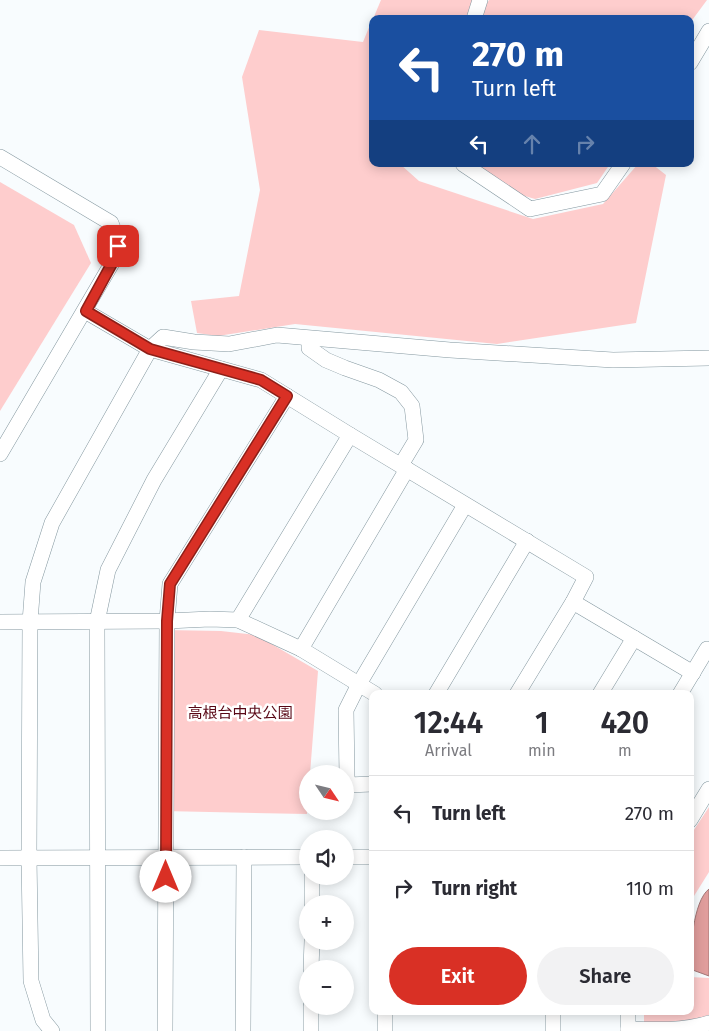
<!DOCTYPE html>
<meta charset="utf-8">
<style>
:root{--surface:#fff;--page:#f2f2f3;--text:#2b2b33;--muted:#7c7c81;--line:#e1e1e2;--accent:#d93025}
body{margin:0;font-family:"Fira Sans","Noto Sans JP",sans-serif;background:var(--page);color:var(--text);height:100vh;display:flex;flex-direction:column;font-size:19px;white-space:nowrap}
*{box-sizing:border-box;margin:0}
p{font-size:16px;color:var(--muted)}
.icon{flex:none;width:28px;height:28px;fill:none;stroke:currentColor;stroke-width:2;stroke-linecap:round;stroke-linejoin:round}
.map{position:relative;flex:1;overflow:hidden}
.sheet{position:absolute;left:369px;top:690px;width:325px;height:325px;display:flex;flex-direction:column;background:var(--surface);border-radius:10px;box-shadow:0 2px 12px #0003}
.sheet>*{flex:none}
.hud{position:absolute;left:369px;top:15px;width:325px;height:152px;border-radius:10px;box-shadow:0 2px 12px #0003;background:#1a4fa0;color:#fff;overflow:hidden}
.needle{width:32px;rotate:125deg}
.controls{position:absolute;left:299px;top:765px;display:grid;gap:10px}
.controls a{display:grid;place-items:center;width:55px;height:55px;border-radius:50%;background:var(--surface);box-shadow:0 2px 12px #0003;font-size:25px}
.pin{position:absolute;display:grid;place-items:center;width:42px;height:42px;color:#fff;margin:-21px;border-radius:10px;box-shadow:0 2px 8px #0006}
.me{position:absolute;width:55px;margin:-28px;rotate:0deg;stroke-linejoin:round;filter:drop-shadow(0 0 4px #0008)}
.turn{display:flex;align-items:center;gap:18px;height:105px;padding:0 20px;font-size:22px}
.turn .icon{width:65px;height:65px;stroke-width:2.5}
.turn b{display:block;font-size:35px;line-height:42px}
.lanes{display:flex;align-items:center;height:48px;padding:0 20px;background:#0003;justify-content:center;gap:25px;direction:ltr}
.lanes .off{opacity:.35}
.eta{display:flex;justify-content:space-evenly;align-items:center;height:85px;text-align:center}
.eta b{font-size:30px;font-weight:600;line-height:35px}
.primary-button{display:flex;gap:10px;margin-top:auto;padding:10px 20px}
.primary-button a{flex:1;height:58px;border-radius:30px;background:var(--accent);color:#fff;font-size:20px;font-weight:600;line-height:58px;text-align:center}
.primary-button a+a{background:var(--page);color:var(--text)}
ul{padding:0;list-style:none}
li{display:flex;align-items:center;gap:15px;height:75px;padding:0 20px;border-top:1px solid var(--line)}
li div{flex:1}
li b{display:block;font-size:19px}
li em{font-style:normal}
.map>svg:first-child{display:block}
</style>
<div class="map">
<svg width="709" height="1031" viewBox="0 0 709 1031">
<rect width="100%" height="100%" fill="#f8fcfe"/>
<!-- green -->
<g fill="#fecdcd">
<polygon points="381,0 473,0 467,19 373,19"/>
<polygon points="489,0 707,0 690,23 690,19 477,19"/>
<polygon points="372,20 372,164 400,164 419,181 533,219 603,204 638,164 652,164 666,175 636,323 497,344 295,324 218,336 197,333 191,301 239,296 260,190 242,77 259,30 363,42"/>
<polygon points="459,164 610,164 597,183 535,199 491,186"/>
<polygon points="0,182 74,225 91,263 0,411"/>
<polygon points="166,630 221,631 256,635 318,671 310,774 308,774 307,814 163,811"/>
<polygon points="709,807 709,872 694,896 690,922 690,836"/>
<polygon points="690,977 709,978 709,1028 644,1031 644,1011 690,1011"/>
</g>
<!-- water -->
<path fill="#e09d9c" stroke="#a37676" d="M709,889V976L690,969C690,951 693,901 709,889Z"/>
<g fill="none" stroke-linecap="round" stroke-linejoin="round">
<defs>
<g id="minor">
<polyline points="474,19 480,0"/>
<polyline points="690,63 709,31"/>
<polyline points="0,157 111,223 117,239 118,247 115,258 0,454"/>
<polyline points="463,164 530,209 602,194 623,164"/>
<polyline points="85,311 150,349 261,380 350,435 586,577 573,602 517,694"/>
<polyline points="309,339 309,348 326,360 345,368 379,380 401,392 412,406 416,440 401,465"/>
<polyline points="573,602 693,673"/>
<polyline points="238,620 350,435"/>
<polyline points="0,622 167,621 210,619 238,620 301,649 375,694"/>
<polyline points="301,649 407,469"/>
<polyline points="436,694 527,541"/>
<polyline points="600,694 634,638"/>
<polyline points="680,694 707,649 709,650"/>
<polyline points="372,784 348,785 347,776 346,710 359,684 465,505"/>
<polyline points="690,820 709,789"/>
<polyline points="345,857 372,857"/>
<polyline points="0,858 308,857"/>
<polyline points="312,904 312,876"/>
<polyline points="311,969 312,941"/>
<polyline points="553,1011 553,1031"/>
<polyline points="628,1011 628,1031"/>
<path d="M628,1029C655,1030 684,1031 709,1023"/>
<polyline points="52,1031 43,1020 31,981 29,858 30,622 33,582 52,523 150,349 163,337 194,342 229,344 277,335 450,350 613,360 709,358"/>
<polyline points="98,1031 97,622 108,570 154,480 221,369"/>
<polyline points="165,1031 167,621 170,584 287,396"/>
<polyline points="243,1031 244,857"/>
<polyline points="311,1031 311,1006"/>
<polyline points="385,1031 385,1011"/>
</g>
</defs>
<!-- minor casing -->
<use href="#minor" stroke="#8598a0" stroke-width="16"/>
<!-- minor -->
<use href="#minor" stroke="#fff" stroke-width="15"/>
</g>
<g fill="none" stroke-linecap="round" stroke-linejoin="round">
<defs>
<polyline id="route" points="118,246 115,258 86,311 150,349 261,380 287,396 170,584 167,621 166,877"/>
</defs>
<!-- route casing -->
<use href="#route" stroke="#8d1f18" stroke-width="12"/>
<!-- route -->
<use href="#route" stroke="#d93025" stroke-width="9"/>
</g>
<g text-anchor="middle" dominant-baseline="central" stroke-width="5" stroke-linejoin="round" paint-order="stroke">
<!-- park labels -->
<g font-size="15" fill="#580715" stroke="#fff">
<text x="240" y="713">高根台中央公園</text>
</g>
</g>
</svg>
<div class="controls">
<a><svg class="needle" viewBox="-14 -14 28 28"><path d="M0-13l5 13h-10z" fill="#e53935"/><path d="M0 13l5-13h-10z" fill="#7c7c81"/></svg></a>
<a><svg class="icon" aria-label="sound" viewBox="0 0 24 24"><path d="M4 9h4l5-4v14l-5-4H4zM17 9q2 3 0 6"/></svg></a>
<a>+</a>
<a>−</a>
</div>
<div class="pin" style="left:118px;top:246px;background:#d93025"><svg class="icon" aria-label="arrive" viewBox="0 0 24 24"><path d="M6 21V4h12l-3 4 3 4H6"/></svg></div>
<svg class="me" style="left:166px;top:877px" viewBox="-20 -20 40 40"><circle r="19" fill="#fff"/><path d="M0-13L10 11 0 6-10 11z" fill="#d93025"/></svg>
<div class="hud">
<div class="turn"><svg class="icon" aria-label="left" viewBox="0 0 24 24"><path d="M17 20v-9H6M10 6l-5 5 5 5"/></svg><div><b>270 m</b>Turn left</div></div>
<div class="lanes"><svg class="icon" aria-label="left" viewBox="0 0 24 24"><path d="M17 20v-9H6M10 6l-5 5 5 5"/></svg><svg class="icon off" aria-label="ahead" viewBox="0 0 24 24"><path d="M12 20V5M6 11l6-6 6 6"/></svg><svg class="icon off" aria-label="right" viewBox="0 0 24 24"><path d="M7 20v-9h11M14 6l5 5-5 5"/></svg></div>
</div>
<section class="sheet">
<div class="eta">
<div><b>12:44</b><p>Arrival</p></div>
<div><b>1</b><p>min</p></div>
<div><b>420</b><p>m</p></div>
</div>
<ul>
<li><svg class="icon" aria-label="left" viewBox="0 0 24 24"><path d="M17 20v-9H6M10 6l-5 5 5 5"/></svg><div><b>Turn left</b></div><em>270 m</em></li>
<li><svg class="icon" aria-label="right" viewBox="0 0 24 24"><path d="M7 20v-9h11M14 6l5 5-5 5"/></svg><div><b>Turn right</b></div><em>110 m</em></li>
</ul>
<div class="primary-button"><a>Exit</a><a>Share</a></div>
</section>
</div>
